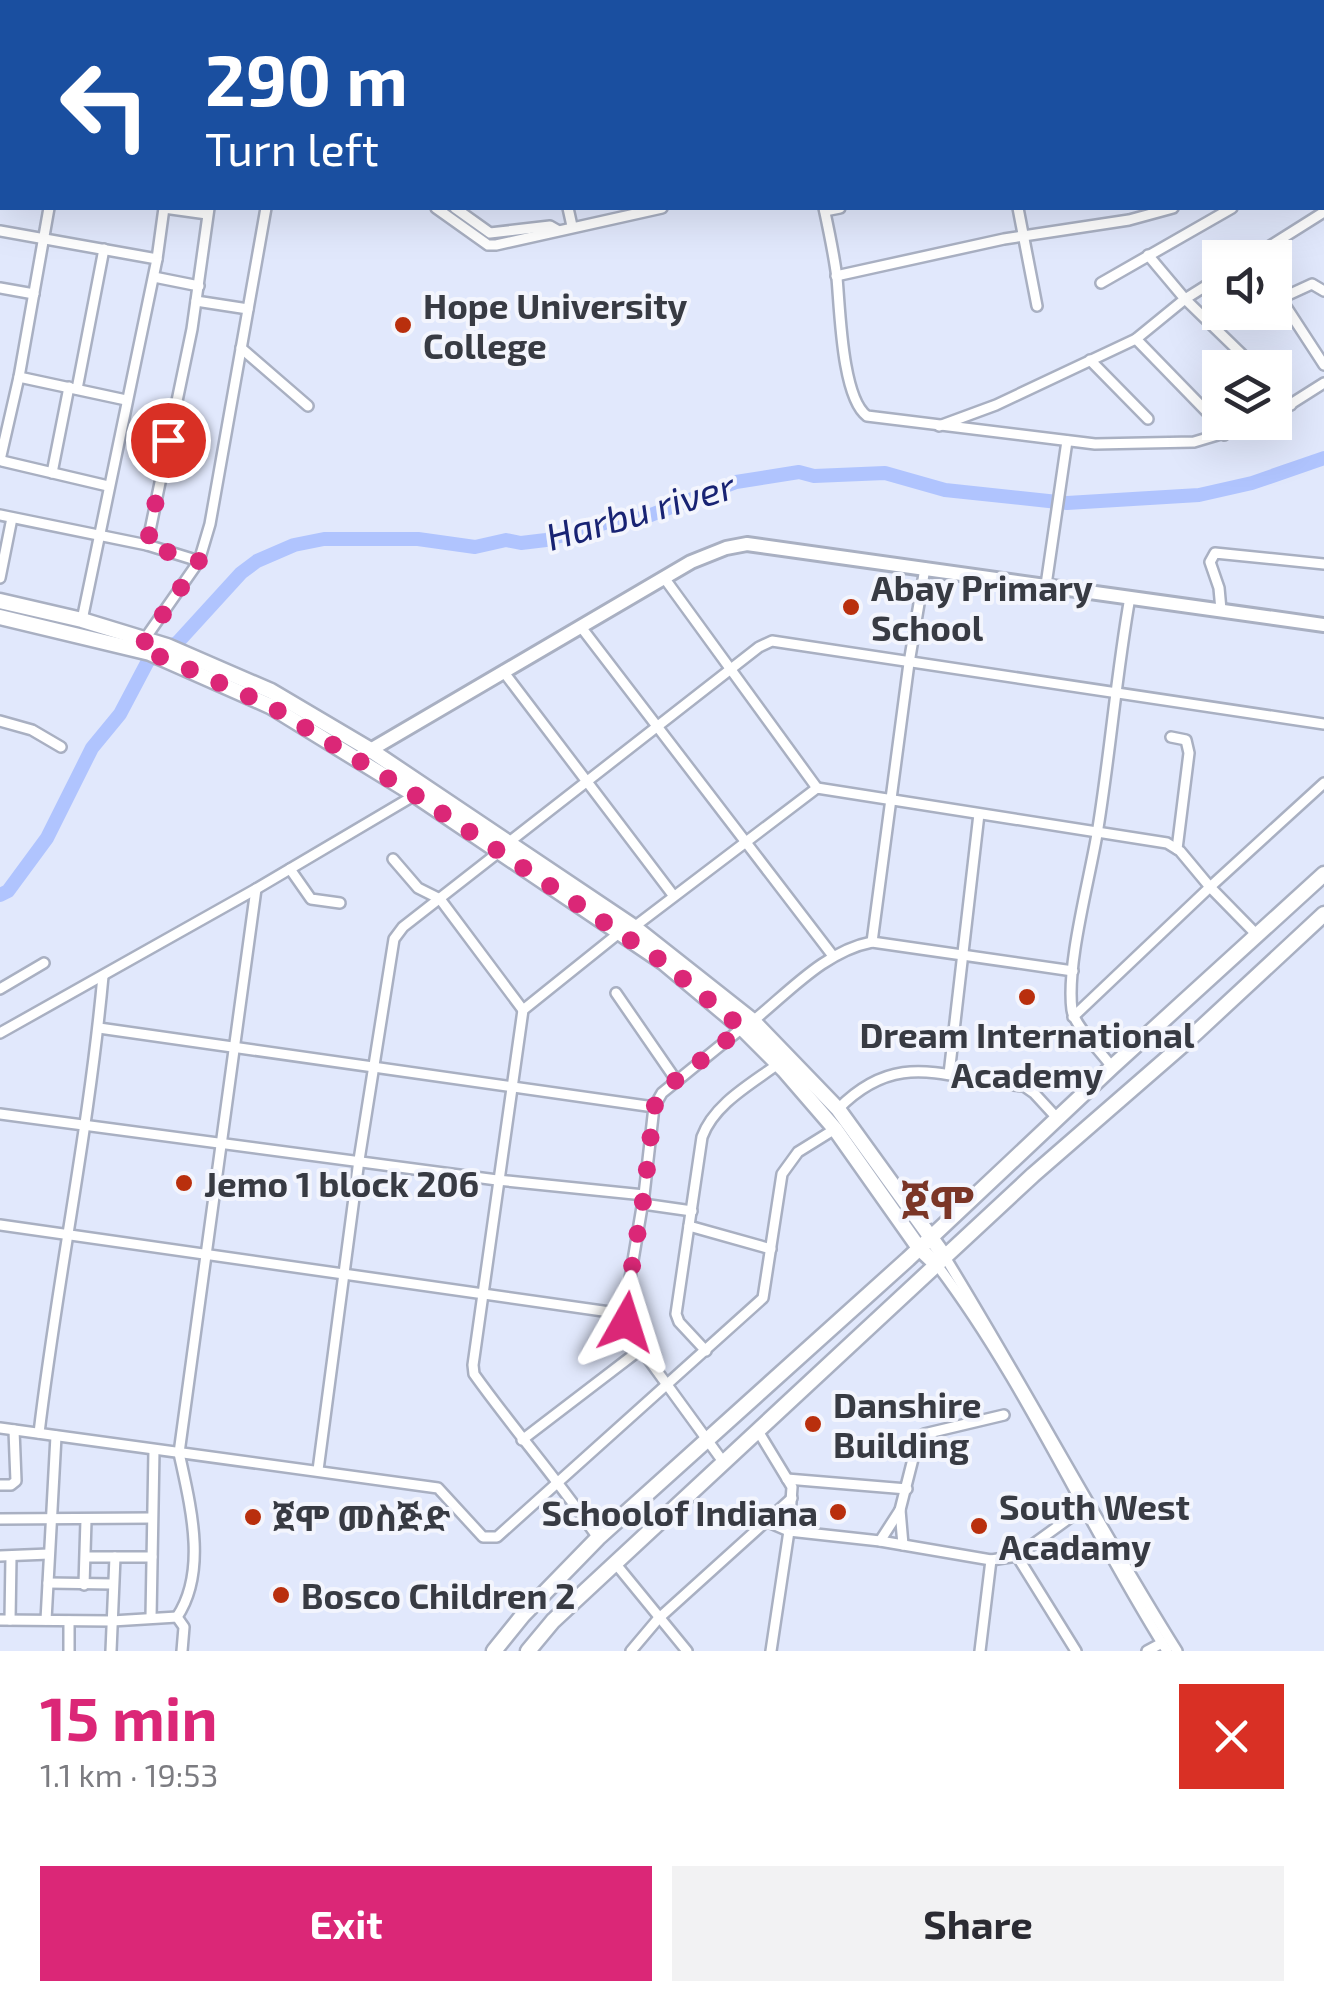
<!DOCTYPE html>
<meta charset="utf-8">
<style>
:root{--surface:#fff;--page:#f2f2f3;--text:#2b2b33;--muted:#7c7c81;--accent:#db2777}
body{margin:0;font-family:"Exo 2","Noto Sans Ethiopic",sans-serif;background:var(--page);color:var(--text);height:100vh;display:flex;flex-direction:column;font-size:38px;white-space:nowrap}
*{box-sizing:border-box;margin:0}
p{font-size:32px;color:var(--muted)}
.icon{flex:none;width:55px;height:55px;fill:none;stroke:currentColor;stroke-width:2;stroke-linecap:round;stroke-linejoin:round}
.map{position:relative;height:1651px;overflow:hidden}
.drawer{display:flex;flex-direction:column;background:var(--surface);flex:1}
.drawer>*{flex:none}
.hud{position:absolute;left:0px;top:0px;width:1325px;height:210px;box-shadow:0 10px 40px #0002;background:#1a4fa0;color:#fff;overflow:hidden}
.buttons{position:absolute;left:1202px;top:240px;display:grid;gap:20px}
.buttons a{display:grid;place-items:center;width:90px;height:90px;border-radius:0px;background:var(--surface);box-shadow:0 10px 40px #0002;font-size:50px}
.pin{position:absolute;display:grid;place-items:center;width:85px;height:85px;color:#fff;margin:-42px;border:5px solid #fff;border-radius:50%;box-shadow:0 2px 10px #0007}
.me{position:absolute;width:110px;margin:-55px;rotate:6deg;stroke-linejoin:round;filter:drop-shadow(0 0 8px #0008)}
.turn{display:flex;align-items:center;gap:35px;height:210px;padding:0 40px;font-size:45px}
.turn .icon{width:130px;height:130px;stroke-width:2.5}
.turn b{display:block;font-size:70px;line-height:85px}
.round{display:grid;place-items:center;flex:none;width:105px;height:105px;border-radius:0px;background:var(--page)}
.head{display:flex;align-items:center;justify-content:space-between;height:170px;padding:0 40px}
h1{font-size:60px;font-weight:700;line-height:75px;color:var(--accent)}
.action{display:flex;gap:20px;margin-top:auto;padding:20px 40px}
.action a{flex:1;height:115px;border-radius:0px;background:var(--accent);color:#fff;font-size:40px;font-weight:700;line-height:115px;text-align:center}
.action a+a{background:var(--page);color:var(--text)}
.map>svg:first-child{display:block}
</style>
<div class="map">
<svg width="1324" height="1651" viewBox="0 0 1324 1651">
<rect width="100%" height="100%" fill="#e1e8fc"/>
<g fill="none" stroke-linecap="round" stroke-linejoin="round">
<!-- river -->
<polyline stroke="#b0c4fe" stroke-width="14" points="0,895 8,891 47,838 92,748 120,714 148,661 178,642 241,573 257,561 294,545 324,539 418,539 475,547 506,540 521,543 546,540 608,522 643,518 736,482 799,472 814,476 885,473 945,490 1067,503 1199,495 1252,483 1324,458"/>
<defs>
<g id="street">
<polyline points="309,0 310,2"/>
<polyline points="631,0 632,2"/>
<polyline points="699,0 715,0"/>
<polyline points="767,0 768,2"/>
<polyline points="909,0 909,2"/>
<polyline points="972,0 973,2"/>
<polyline points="1011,0 1011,2"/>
<polyline points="1051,0 1051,2"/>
<polyline points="1173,0 1173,2"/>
<polyline points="1238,0 1239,2"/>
<polyline points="25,2 26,0"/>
<polyline points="89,2 90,0"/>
<polyline points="889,2 901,0"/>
<polyline points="1065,2 1073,0"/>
<polyline points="1322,5 1324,5"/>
<polyline points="0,70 2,71"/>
<polyline points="1322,103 1324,109"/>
<polyline points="0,124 2,125"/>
<polyline points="1322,159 1324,158"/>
<polyline points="0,175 0,182"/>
<polyline points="164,208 207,214"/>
<polyline points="436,208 488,245 496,245 662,208"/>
<polyline points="455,208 490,233 550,226 557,230"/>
<polyline points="568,208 572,226"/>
<path d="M824,208C829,231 834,255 837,278C840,310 842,398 867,416L1095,444L1194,442L1261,422"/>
<polyline points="1018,208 1037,306"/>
<polyline points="825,211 840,208"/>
<polyline points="0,231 157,259 82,620"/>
<polyline points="1148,255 1185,299 1256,368"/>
<polyline points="1251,258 1324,212"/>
<polyline points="157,259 164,208"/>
<polyline points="836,276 1004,239 1129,220 1173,208"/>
<polyline points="154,277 199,286"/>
<polyline points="1101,283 1232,208"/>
<polyline points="0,288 34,294"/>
<polyline points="1281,299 1324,365"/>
<polyline points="196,301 248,309"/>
<polyline points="1275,301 1312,284 1324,291"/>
<polyline points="1136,339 1208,413 1224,435"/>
<polyline points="241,348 308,406"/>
<polyline points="1090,360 1148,419"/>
<polyline points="19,377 126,400"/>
<polyline points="1275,386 1291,405"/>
<polyline points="77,389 104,249"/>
<polyline points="1275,414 1324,383"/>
<polyline points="939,426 996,405 1136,339 1185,299 1220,277"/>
<polyline points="0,460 19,377 49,208"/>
<polyline points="2,461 108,486"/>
<polyline points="52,473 69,387"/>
<polyline points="0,515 147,545 199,561"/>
<polyline points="147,545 192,329 209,208"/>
<polyline points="0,578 12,518"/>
<polyline points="665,579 817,788"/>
<polyline points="1046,585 1067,441"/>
<polyline points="1221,610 1219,588 1210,562 1215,553 1324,564"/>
<polyline points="581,627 833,956"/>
<polyline points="142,643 199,561 210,524 266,208"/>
<polyline points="503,671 673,895"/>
<polyline points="0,721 32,730 61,747"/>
<polyline points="1171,737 1186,740 1189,753 1177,849"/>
<polyline points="508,843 759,647 772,641 1324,724"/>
<polyline points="393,859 418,888 440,899 523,1010"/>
<polyline points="290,869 311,899 340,903"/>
<polyline points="634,927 817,788 1167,843 1180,851 1210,887 1324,783"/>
<polyline points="872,942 909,663 925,568"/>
<polyline points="0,989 44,963"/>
<polyline points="616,993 676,1080"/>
<polyline points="1073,1017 1210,887 1257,935"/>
<path d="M753,1021C789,992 825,951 872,942L1073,971"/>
<polyline points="99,1028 654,1107"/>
<polyline points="0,1033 256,889 415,795"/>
<path d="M1112,1067C1102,1053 1074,1025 1072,1010C1066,965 1089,882 1097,834C1110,756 1116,676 1130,597"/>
<polyline points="949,1074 979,814"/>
<path d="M838,1109C901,1045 949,1082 1024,1086L1034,1093L1057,1118"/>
<polyline points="0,1114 497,1180 644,1195"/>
<polyline points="643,1204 692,1211"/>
<polyline points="0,1225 624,1314"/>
<polyline points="689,1226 771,1249"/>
<path d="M945,1257C1025,1387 1096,1522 1177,1651"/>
<path d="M937,1265C1027,1384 1087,1525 1167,1651"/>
<path d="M706,1351L679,1322L676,1314L702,1137C714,1104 751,1084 778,1064"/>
<polyline points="0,1428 438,1488 483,1537 497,1537 763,1298 782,1174 798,1152 835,1129"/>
<polyline points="758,1431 792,1487 789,1531 771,1651"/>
<path d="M39,1433C57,1281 89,1130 103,976"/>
<polyline points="522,1440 641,1349"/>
<polyline points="724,1463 641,1349 624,1314 644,1195 654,1107 662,1093 742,1028"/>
<polyline points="318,1470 359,1160 394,939 403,927 499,852"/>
<polyline points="787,1479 907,1489"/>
<polyline points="0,1485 11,1485 16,1481 14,1430"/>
<polyline points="900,1510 903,1545"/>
<polyline points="0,1519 152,1518"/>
<polyline points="766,1521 789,1531 880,1541 991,1560 1017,1556 1086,1506"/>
<path d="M598,1538C559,1481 514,1430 474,1374L473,1365L523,1010L619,933"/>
<polyline points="880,1541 900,1510 915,1451 924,1434 1004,1415"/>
<polyline points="0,1556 49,1554"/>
<polyline points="1017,1556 1076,1651"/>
<polyline points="86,1557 152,1557"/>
<polyline points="615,1563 687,1651"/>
<polyline points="48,1583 113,1584"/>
<polyline points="84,1585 86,1520"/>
<path d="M177,1617C208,1571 190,1504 179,1453L256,889"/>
<polyline points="177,1617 184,1627 182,1651"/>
<polyline points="151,1618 154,1450"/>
<polyline points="0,1620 112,1621 177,1617"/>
<polyline points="10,1620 11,1557"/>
<polyline points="46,1620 56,1436"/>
<polyline points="69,1651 69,1621"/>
<polyline points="111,1651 115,1557"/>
<polyline points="631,1651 658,1619 792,1498"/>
<polyline points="980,1651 991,1560"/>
<polyline points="1147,1651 1162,1643"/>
</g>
<polyline id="secondary" points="362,755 691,562 726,548 747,544 1324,625"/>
<g id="primary">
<polyline points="0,601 82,620 167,646 271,691 369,749 634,927 753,1021 838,1109 945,1257"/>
<polyline points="0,617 150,653 270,706 415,795 663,962 742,1028 784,1070 835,1129 919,1248 937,1265"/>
<polyline points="494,1651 523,1615 598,1538 908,1259 1112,1067 1324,874"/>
<polyline points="528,1651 553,1621 1033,1175 1186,1042 1324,914"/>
</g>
</defs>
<!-- street casing -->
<use href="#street" stroke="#a9b0c2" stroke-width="14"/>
<!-- secondary casing -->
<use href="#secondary" stroke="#a9b0c2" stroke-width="18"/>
<!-- primary casing -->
<use href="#primary" stroke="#a9b0c2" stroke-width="19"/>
<!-- street -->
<use href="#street" stroke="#fff" stroke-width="9"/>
<!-- secondary -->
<use href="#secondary" stroke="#fff" stroke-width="12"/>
<!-- primary -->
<use href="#primary" stroke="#fff" stroke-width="14"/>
</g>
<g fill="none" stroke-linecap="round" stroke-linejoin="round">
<!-- route -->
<polyline stroke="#db2777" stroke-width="18" stroke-dasharray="0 32.4" points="168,440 147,546 199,561 139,650 167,659 270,706 415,795 663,962 742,1028 676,1080 662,1094 654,1107 644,1195 624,1314 626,1322"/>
</g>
<!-- markers -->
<g fill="#b92f0d" stroke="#f3f5fd" stroke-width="4">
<circle cx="403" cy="325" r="10"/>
<circle cx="851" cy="607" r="10"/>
<circle cx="1027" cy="997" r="10"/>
<circle cx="184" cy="1183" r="10"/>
<circle cx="813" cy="1424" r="10"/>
<circle cx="838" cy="1512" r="10"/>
<circle cx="253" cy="1517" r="10"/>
<circle cx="979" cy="1526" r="10"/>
<circle cx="281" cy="1595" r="10"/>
</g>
<g text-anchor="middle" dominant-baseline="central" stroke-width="8" stroke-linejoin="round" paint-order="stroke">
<!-- poi labels -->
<g font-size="35" font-weight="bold" fill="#383b43" stroke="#f3f5fd" text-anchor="start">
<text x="423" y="305">Hope University<tspan x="423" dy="40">College</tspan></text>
<text x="871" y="587">Abay Primary<tspan x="871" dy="40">School</tspan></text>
<text x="1027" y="1034" text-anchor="middle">Dream International<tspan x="1027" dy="40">Academy</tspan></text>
<text x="204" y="1183">Jemo 1 block 206</text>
<text x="833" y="1404">Danshire<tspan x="833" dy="40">Building</tspan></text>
<text x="999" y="1506">South West<tspan x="999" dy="40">Acadamy</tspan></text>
<text x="818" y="1512" text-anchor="end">Schoolof Indiana</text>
<text x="273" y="1517">ጀሞ መስጅድ</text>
<text x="301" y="1595">Bosco Children 2</text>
</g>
<!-- water labels -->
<g font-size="38" font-style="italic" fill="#182373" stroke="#f3f5fd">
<text transform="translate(640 510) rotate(-16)">Harbu river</text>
</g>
<!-- district labels -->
<g font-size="45" font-weight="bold" fill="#7b3627" stroke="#f3f5fd">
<text x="938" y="1201">ጀሞ</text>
</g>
</g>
</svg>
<div class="buttons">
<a><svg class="icon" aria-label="sound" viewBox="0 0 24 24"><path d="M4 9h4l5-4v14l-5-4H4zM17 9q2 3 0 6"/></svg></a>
<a><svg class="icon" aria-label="layers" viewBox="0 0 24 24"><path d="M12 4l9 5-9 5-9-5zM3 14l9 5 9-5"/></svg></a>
</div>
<div class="pin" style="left:168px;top:440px;background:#d93025"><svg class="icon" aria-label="arrive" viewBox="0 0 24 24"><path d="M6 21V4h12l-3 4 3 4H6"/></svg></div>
<svg class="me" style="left:626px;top:1322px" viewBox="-20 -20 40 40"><path d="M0-17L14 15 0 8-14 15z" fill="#db2777" stroke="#fff" stroke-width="4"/></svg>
<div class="hud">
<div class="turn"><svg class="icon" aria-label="left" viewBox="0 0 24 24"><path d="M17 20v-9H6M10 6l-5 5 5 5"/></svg><div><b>290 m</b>Turn left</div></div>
</div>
</div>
<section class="drawer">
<div class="head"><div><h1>15 min</h1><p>1.1 km · 19:53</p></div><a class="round" style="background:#d93025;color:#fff"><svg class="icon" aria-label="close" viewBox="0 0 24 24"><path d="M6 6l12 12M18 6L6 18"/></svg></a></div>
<div class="action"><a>Exit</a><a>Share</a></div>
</section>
